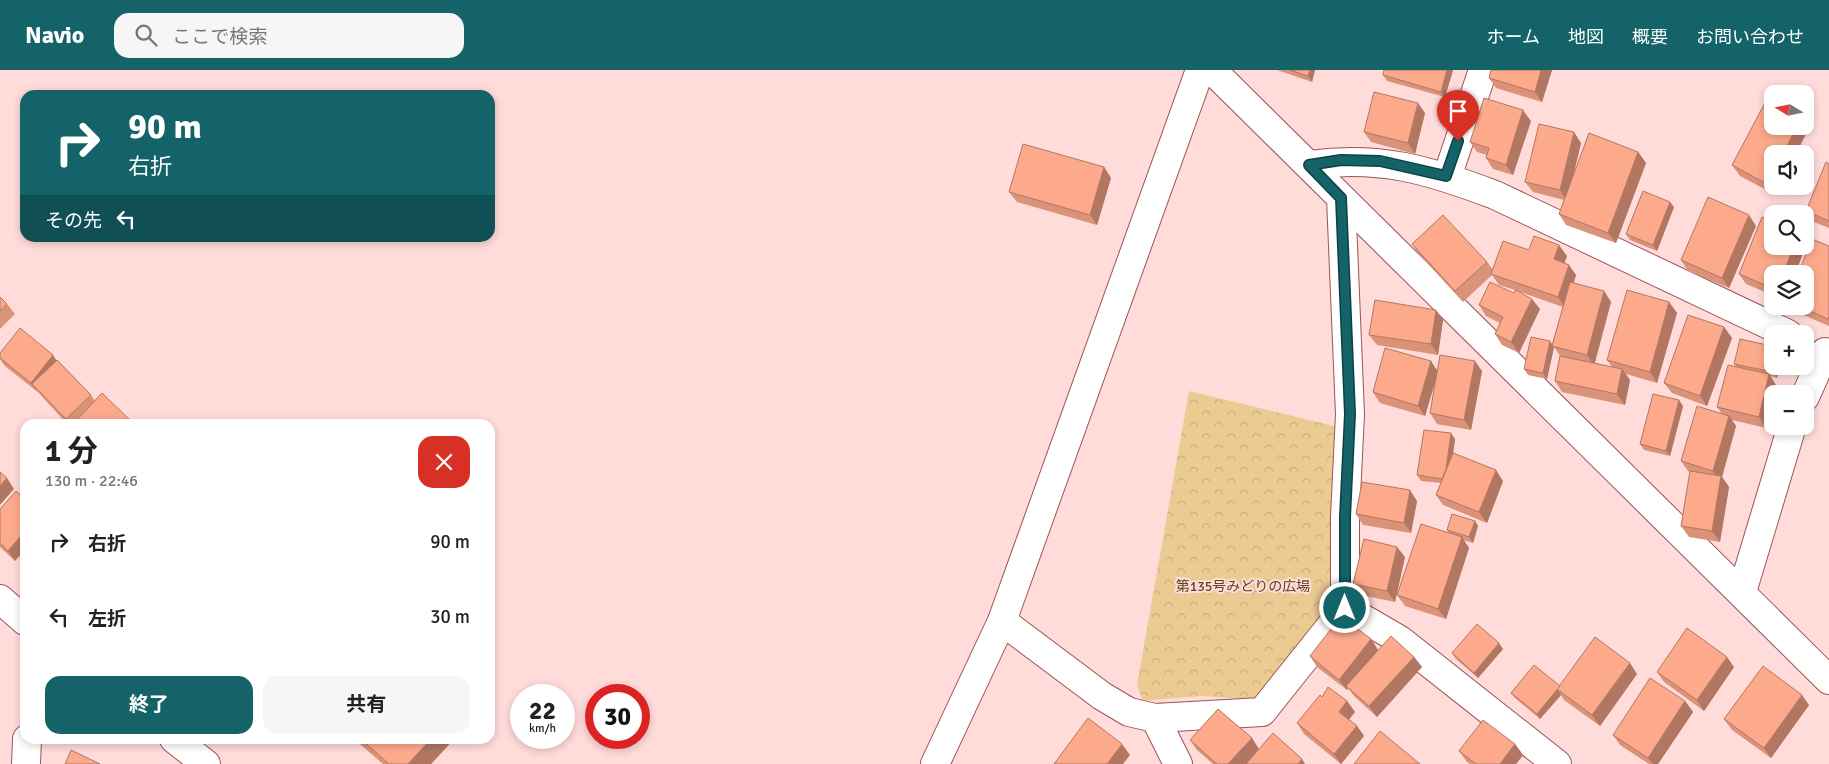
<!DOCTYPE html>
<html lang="ja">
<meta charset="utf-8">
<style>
:root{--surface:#fff;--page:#f6f6f6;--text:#222;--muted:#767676;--accent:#146368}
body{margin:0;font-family:Signika,"Noto Sans JP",sans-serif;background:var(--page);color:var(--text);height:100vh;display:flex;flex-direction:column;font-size:19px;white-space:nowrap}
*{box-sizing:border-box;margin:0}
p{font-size:16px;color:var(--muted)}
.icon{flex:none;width:28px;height:28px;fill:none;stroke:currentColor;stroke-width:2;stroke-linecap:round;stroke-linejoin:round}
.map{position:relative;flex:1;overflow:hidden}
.details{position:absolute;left:20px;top:349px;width:475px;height:325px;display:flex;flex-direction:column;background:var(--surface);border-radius:15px;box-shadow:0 2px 8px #0003}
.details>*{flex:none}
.hud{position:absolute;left:20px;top:20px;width:475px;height:152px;border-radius:15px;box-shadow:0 2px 8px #0003;background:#146368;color:#fff;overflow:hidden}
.needle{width:32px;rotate:280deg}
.controls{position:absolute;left:1764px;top:15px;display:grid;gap:10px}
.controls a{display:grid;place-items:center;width:50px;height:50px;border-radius:10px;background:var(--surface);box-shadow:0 2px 8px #0003;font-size:25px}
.speed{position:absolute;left:510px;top:614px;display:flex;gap:10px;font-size:25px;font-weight:700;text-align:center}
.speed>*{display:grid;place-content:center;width:65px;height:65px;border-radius:50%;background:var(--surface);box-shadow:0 2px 8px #0003;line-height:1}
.speed small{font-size:12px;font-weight:400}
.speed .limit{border:8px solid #d22;background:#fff;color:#111}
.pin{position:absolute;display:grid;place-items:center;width:42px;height:42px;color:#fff;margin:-51px -21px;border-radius:50% 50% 50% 0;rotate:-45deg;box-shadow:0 0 5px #0007}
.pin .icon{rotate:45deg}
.me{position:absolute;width:55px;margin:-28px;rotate:0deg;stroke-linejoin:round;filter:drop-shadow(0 0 4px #0008)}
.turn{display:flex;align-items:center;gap:18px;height:105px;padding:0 25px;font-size:22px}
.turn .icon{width:65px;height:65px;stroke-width:2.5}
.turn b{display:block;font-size:35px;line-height:42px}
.then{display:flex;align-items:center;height:48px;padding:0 25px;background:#0003;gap:10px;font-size:19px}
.round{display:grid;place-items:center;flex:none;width:52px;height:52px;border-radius:15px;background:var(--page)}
.head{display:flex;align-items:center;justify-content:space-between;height:85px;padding:0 25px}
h1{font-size:30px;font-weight:700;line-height:38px}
.button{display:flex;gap:10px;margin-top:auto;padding:10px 25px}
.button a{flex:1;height:58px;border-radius:15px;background:var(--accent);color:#fff;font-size:20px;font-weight:700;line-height:58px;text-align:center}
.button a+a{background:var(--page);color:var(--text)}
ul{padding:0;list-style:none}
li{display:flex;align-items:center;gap:15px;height:75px;padding:0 25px}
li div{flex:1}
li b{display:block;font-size:19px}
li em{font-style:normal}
header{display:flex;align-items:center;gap:30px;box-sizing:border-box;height:70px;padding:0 25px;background:var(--accent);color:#fff}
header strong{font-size:24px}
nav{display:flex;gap:28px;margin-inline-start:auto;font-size:18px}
.search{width:350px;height:45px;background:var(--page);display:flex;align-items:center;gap:12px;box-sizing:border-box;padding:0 18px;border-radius:15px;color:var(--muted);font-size:19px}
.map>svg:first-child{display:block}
</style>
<header>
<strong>Navio</strong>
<div class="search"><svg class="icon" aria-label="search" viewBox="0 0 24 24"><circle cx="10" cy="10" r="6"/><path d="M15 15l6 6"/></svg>ここで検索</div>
<nav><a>ホーム</a><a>地図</a><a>概要</a><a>お問い合わせ</a></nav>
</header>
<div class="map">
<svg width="1829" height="694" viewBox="0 0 1829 694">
<defs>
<pattern id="park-crowns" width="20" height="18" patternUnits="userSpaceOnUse" patternTransform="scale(1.25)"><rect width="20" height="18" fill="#eccb93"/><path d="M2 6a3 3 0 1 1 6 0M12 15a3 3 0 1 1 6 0" fill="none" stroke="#caad7d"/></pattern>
</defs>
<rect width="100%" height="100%" fill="#ffdbda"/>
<!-- park -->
<polygon fill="url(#park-crowns)" points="1189,321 1338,357 1329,524 1325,547 1256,630 1201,626 1143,631 1137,615"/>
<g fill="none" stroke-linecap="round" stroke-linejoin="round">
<defs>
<g id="street">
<polyline points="1212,0 1829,610"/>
<path d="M1309,95C1380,85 1429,100 1495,125L1788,264"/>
<polyline points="1447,107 1483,0"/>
<polyline points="1805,327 1825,282"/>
<polyline points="1742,522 1792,356"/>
<polyline points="1345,538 1400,570 1557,694"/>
<polyline points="1002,551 1102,626 1129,642 1155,648 1178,694"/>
<polyline points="1155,648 1262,642 1345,538 1345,447 1350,344 1341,128"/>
<polyline points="26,694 27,669"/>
</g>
<polyline id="secondary" points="935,694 1002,551 1200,0"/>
<g id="primary">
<polyline points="0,529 25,551"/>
<polyline points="174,669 206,694"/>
</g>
</defs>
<!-- street casing -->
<use href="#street" stroke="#9d5353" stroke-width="30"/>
<!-- secondary casing -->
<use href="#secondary" stroke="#9d5353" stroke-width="30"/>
<!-- primary casing -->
<use href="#primary" stroke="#9d5353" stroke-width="30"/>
<!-- street -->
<use href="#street" stroke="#fff" stroke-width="28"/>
<!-- secondary -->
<use href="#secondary" stroke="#fff" stroke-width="28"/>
<!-- primary -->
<use href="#primary" stroke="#fff" stroke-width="28"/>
</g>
<!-- wall -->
<g fill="#da9278">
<polygon points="1277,0 1315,0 1312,12"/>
<polygon points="1453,0 1445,27 1387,11 1383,5"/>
<polygon points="1491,0 1552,0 1542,32 1496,18 1489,8"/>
<polygon points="1425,43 1415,84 1371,72 1364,62"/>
<polygon points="1531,51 1513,105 1493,99 1486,88 1487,85 1477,82 1470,72"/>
<polygon points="1772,56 1805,56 1808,60 1772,116 1779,116 1774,124 1740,106 1732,95"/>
<polygon points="1581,73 1574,103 1638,82 1646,93 1616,173 1566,155 1559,144 1564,130 1533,122 1525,112"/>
<polygon points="1829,94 1829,158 1814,152 1806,141"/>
<polygon points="1104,97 1111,108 1097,155 1017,132 1009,122"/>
<polygon points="1674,137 1657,181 1630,170 1626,164"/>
<polygon points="1762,147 1772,152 1772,176 1805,176 1805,170 1807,173 1795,204 1772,204 1772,225 1746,214 1739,204"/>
<polygon points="1756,156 1729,218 1688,201 1681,190"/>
<polygon points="1412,174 1487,192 1493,200 1529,180 1567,186 1564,193 1576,205 1574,213 1604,221 1611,232 1595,293 1612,297 1607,290 1669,232 1677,243 1657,313 1626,304 1630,310 1625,335 1562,322 1555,311 1560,286 1554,277 1547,309 1528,305 1524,299 1550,271 1552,275 1563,237 1518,221 1540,239 1519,283 1502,275 1495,264 1500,253 1486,246 1479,235 1514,223 1515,220 1499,215 1492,205 1463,232 1419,184"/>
<polygon points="1829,176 1829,256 1794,241 1790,236 1805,236"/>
<polygon points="0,227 7,234 15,244 0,259"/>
<polygon points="1443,250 1438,285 1377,275 1369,265"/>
<polygon points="1724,257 1732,268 1707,336 1672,323 1664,313"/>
<polygon points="0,283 56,290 91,325 95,331 133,354 67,354 39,323 5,296 0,289"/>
<polygon points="1431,291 1437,301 1482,301 1471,360 1437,354 1430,343 1436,310 1425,346 1380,333 1373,322"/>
<polygon points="1734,294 1779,296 1777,308 1770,306 1776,315 1774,324 1772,324 1772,332 1766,358 1732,350 1736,356 1722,407 1729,417 1720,472 1689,467 1681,456 1690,402 1688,401 1681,391 1722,344 1717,337 1736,297"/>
<polygon points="1683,336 1670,386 1644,380 1640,374"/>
<polygon points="1455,369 1453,383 1503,411 1487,453 1443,435 1436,425 1441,413 1421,411 1417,405"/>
<polygon points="1417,431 1411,463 1363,455 1356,444"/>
<polygon points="0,439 15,491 0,477"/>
<polygon points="1475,451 1478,456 1473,473 1463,470 1469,478 1446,549 1405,536 1397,525 1449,463 1447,460"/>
<polygon points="1405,487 1395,532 1361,525 1353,514"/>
<polygon points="1371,569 1378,580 1375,584 1414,587 1422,597 1377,647 1354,626 1348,618 1347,620 1317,597 1310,586"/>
<polygon points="1503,579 1478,608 1456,589 1452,583"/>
<polygon points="1734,597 1704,641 1664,612 1657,602"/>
<polygon points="1637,604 1600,656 1564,630 1561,625 1540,649 1515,628 1511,623"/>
<polygon points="1322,627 1347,631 1355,642 1349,649 1357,656 1364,666 1341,694 1304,664 1297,653"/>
<polygon points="1685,631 1693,642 1658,694 1649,694 1620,675 1613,665"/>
<polygon points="1809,635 1771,688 1732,660 1724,649"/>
<polygon points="354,669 454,669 431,694 383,694"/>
<polygon points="1190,670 1259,679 1246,694 1213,694 1197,680"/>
<polygon points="1515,674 1523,685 1516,694 1470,694 1467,692 1459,681"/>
</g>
<!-- shaded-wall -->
<g fill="#b17762">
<polygon points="1310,0 1315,0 1312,12 1308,6"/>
<polygon points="1447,0 1453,0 1445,27 1441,22"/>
<polygon points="1541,0 1552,0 1542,32 1535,22"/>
<polygon points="1418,33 1425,43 1415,84 1408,73"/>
<polygon points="1523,40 1531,51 1513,105 1506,95"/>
<polygon points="1797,56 1805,56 1808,60 1796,84 1783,84"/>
<polygon points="1574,62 1581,73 1567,131 1560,120"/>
<polygon points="1638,82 1646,93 1616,173 1608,163"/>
<polygon points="1104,97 1111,108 1097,155 1090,145"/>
<polygon points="1772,103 1772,116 1779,116 1774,124 1767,114"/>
<polygon points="1670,132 1674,137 1657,181 1653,175"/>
<polygon points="1749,145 1756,156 1729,218 1722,208"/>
<polygon points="1805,170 1807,173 1795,204 1783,204 1794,176 1805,176"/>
<polygon points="1559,175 1567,186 1562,200 1554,189"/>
<polygon points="1569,195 1576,205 1565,238 1558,227"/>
<polygon points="1604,221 1611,232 1594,295 1587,285"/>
<polygon points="1532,229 1540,239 1519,283 1511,272"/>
<polygon points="1669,232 1677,243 1657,313 1650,302"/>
<polygon points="1436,240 1443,250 1438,285 1431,274"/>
<polygon points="1724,257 1732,268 1707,336 1700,326"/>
<polygon points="1550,271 1554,277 1547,309 1543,303"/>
<polygon points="53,285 60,296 32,314 38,324 31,313"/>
<polygon points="1431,291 1438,302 1425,346 1418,336"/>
<polygon points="1475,291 1482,301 1471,360 1464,350"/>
<polygon points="1774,296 1779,296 1777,308 1773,302"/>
<polygon points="1622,299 1630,310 1625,335 1617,324"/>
<polygon points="1769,304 1776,315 1774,324 1772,324 1772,332 1766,358 1759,347"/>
<polygon points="1679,330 1683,336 1670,386 1666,381"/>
<polygon points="1729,346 1736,356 1722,407 1729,417 1720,472 1712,461 1720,411 1713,401"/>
<polygon points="1451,363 1455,369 1449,415 1445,409"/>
<polygon points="1496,400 1503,411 1487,453 1479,442"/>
<polygon points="7,408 14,419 0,435 0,416"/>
<polygon points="1410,420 1417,431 1411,463 1404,453"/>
<polygon points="1475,451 1478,456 1473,473 1469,467"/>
<polygon points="25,461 25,480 15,491 8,481"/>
<polygon points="1462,467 1469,478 1446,549 1438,539"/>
<polygon points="1397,477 1405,487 1395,532 1387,521"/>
<polygon points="1371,569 1378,580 1349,618 1346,616 1348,618 1347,620 1339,610"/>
<polygon points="1499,573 1503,579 1478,608 1474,603"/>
<polygon points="1414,587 1422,597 1377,647 1369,636"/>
<polygon points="1727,587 1734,597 1704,641 1697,630"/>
<polygon points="1630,593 1637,604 1600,656 1592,645"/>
<polygon points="1560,616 1557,619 1561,625 1540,649 1537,644"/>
<polygon points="1802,625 1809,635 1771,688 1764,678"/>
<polygon points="1347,631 1355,642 1347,652 1339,642"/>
<polygon points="1685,631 1693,642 1658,694 1653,694 1648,688"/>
<polygon points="1357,656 1364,666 1341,694 1334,684"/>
<polygon points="1252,668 1259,679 1246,694 1228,694"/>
<polygon points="431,669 454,669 431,694 408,694"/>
<polygon points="1122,674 1130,685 1123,694 1107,694"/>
<polygon points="1515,674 1523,685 1516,694 1500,694"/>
<polygon points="1302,689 1305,694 1298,694"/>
</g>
<!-- building -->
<g fill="#fdaa8c" stroke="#b17762">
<polygon points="1290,0 1310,0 1308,6"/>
<polygon points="1384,0 1447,0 1441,22 1383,5"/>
<polygon points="1491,0 1541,0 1535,22 1489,8"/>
<polygon points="1374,22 1418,33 1408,73 1364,62"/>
<polygon points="1484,28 1523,40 1506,95 1486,88 1489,78 1470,72"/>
<polygon points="1766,31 1772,35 1772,56 1797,56 1783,84 1772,84 1772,103 1767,114 1732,95"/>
<polygon points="1539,54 1574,62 1560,120 1525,112"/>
<polygon points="1589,63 1638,82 1608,163 1559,144"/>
<polygon points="1023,74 1104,97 1090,145 1009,122"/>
<polygon points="1826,92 1829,94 1829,151 1806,141"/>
<polygon points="1643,121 1670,132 1653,175 1626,164"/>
<polygon points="1708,127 1749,145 1722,208 1681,190"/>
<polygon points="1443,145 1487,192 1455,221 1412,174"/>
<polygon points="1762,147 1772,152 1772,176 1794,176 1783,204 1772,204 1772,218 1739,204"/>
<polygon points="1534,166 1559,175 1554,189 1569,195 1558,227 1491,204 1503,171 1529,180"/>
<polygon points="1812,169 1829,176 1829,246 1828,249 1799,236 1805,236 1805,204 1798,204"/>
<polygon points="1490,212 1514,223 1516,220 1532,229 1511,272 1495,264 1503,247 1479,235"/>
<polygon points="1570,212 1604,221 1587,285 1552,276"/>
<polygon points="1627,220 1669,232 1650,302 1607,290"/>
<polygon points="0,227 7,234 0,241"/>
<polygon points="1375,230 1436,240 1431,274 1369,265"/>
<polygon points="1688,245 1724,257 1700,326 1664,313"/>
<polygon points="20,258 53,285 31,313 0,288 0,283"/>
<polygon points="1531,267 1550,271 1543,303 1524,299"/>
<polygon points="1740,269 1772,276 1772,296 1774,296 1773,302 1734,294"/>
<polygon points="1385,278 1431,291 1418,336 1373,322"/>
<polygon points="1440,285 1475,291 1464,350 1430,343"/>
<polygon points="1560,286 1622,299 1617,324 1555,311"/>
<polygon points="57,290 91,325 66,349 32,314"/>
<polygon points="1728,295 1769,304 1759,347 1717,337"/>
<polygon points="102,323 131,351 128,354 73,354"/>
<polygon points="1653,324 1679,330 1666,381 1640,374"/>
<polygon points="1697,336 1729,346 1713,401 1681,391"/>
<polygon points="1424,360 1451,363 1446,399 1442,409 1417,405"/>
<polygon points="1453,383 1496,400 1479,442 1436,425"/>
<polygon points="1690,401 1721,406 1712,461 1681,456"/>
<polygon points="0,402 7,408 0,416"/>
<polygon points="1362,412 1410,420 1404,453 1356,444"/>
<polygon points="16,421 25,429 25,461 8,481 0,473 0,439"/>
<polygon points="1452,444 1475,451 1469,467 1447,460"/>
<polygon points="1421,454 1462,467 1438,539 1397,525"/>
<polygon points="1364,469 1397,477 1387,521 1353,514"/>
<polygon points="1341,546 1371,569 1339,610 1310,586"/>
<polygon points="1477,554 1499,573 1474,603 1452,583"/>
<polygon points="1687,558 1727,587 1697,630 1657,602"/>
<polygon points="1391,566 1414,587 1369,636 1346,616"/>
<polygon points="1595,567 1630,593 1592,645 1557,619"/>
<polygon points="1534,595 1560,616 1537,644 1511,623"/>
<polygon points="1763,596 1802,625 1764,678 1724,649"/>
<polygon points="1650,608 1685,631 1648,688 1613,665"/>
<polygon points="1328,617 1347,631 1339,642 1357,656 1334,684 1297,653 1320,625 1322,627"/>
<polygon points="1218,639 1252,668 1228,694 1217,694 1190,670"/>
<polygon points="1088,648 1122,674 1107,694 1054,694"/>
<polygon points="1483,650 1515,674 1500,694 1476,694 1459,681"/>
<polygon points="1380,661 1420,694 1354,694"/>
<polygon points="1273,663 1302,689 1298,694 1246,694"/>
<polygon points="361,669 431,669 408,694 389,694"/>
<polygon points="71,680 100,694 65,694"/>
</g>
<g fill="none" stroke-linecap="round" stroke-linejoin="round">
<defs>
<polyline id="route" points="1345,538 1345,447 1350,344 1341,128 1309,95 1341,90 1380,91 1446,106 1458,71"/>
</defs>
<!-- route casing -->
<use href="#route" stroke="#0d4044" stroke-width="12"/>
<!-- route -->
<use href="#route" stroke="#146368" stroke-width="9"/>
</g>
<g text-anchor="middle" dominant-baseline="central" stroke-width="4" stroke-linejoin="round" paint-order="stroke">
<!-- park labels -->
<g font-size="14" fill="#5c461c" stroke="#ffdbda">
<text x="1243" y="516">第135号みどりの広場</text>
</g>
</g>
</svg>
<div class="controls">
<a><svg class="needle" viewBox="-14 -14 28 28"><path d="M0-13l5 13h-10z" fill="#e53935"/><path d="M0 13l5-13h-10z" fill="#767676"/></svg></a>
<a><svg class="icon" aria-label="sound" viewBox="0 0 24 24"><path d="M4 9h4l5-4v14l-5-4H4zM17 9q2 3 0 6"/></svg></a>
<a><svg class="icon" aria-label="search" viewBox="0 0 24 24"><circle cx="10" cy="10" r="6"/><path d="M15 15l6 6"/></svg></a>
<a><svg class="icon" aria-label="layers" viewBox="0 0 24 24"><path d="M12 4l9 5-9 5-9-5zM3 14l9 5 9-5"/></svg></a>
<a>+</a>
<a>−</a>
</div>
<div class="speed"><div>22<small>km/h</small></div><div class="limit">30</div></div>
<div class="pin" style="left:1458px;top:71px;background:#d93025"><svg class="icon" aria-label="arrive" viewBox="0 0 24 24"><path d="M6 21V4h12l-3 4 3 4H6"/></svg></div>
<svg class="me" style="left:1345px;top:538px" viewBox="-20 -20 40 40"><circle r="17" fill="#146368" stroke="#fff" stroke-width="3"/><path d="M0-11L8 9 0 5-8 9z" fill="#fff"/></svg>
<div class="hud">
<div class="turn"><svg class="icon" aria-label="right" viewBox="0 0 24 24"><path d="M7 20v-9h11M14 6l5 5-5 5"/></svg><div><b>90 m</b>右折</div></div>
<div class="then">その先<svg class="icon" aria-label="left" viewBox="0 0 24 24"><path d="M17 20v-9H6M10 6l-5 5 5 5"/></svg></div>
</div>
<section class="details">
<div class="head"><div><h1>1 分</h1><p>130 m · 22:46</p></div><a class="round" style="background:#d93025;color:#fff"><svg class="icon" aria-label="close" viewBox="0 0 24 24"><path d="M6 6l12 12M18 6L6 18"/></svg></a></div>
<ul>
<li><svg class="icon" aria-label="right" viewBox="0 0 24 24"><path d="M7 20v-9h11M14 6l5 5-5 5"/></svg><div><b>右折</b></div><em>90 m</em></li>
<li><svg class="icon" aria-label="left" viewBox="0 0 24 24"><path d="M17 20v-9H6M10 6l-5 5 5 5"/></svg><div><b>左折</b></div><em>30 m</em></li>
</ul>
<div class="button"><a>終了</a><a>共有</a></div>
</section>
</div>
